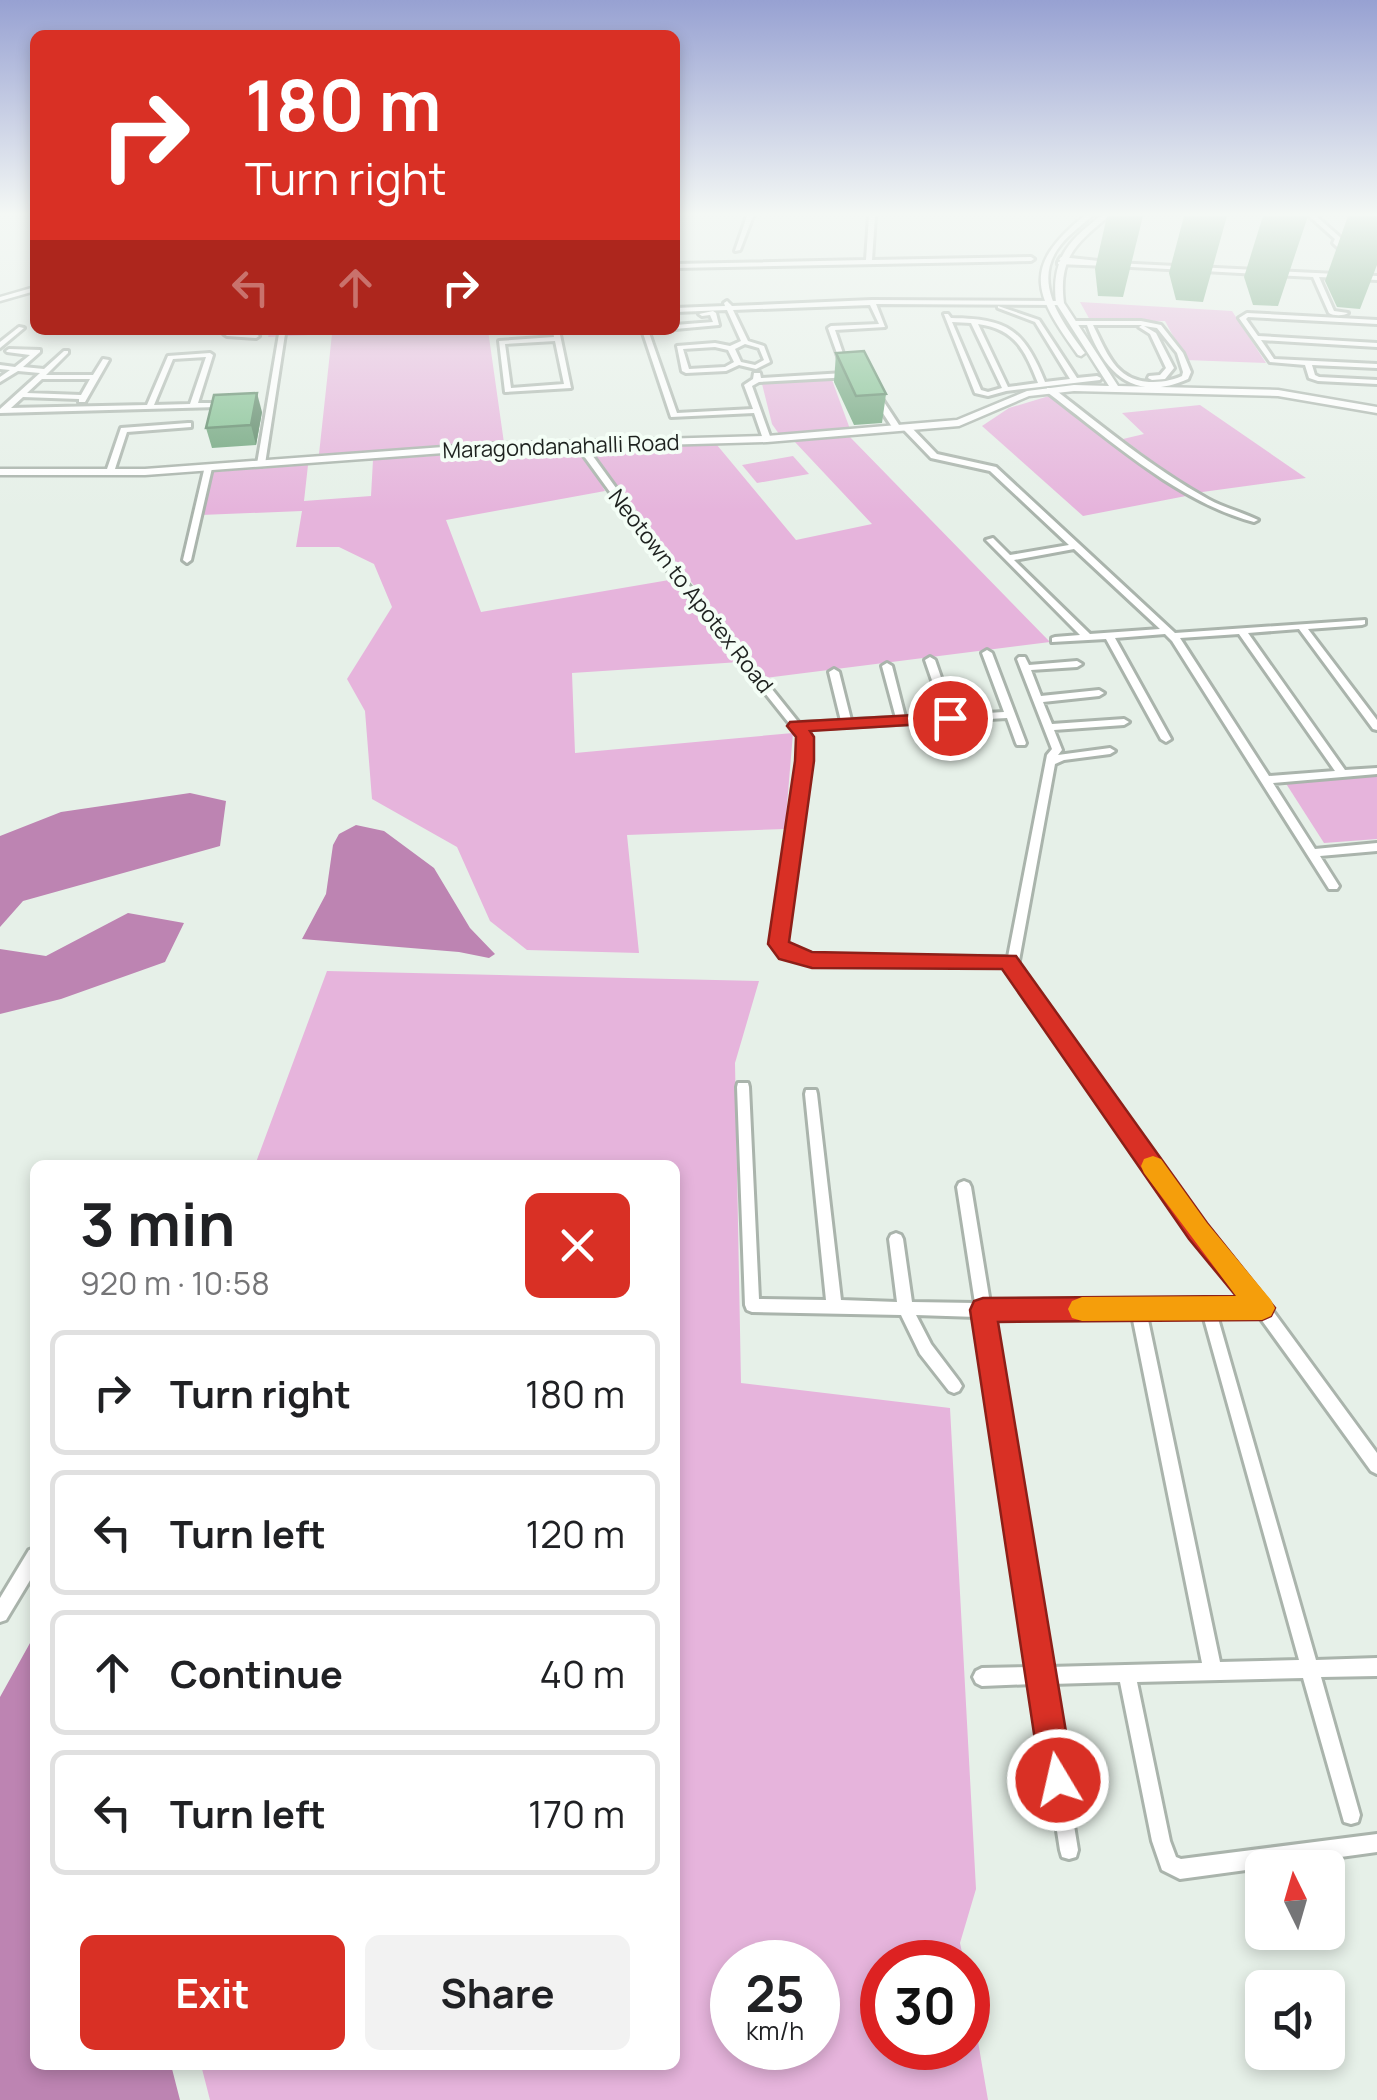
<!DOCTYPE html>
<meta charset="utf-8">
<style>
:root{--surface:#fff;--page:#f2f2f2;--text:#202124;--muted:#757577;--line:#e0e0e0;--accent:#d93025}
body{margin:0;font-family:Manrope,sans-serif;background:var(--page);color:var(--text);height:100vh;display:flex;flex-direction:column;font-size:38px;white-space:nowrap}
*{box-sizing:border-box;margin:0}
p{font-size:32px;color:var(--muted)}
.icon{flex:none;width:55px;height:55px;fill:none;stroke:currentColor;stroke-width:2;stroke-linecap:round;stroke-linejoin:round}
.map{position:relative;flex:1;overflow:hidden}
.panel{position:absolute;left:30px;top:1160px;width:650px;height:910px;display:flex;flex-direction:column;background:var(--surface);border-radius:15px;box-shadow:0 5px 15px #0003}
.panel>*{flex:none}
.top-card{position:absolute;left:30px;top:30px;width:650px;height:305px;border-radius:15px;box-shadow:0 5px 15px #0003;background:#d93025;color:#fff;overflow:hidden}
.needle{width:65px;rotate:355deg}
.buttons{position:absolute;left:1245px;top:1850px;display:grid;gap:20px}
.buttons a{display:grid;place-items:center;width:100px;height:100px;border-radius:15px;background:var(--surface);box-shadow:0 5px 15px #0003;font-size:50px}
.speed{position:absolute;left:710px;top:1940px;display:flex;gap:20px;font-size:50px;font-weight:700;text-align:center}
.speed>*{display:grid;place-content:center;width:130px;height:130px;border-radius:50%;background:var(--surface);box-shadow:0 5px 15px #0003;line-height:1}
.speed small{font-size:25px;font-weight:400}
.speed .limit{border:15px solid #d22;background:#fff;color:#111}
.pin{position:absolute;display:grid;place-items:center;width:85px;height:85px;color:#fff;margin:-42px;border:5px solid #fff;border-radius:50%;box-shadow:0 2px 10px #0007}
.me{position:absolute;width:110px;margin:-55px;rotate:351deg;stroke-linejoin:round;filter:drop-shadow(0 0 8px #0008)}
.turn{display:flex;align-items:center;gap:35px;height:210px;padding:0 50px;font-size:45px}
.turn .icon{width:130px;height:130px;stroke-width:2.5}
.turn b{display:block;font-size:70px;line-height:85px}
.lanes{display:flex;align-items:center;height:95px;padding:0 50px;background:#0003;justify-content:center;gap:50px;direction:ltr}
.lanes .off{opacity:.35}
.round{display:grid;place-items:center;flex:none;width:105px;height:105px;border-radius:15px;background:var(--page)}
.headline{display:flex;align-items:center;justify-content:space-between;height:170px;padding:0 50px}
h1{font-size:60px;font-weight:700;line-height:75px}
.primary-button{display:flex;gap:20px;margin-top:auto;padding:20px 50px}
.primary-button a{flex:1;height:115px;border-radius:15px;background:var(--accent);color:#fff;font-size:40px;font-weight:700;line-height:115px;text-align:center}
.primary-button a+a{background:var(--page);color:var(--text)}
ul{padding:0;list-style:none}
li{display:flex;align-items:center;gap:30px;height:125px;margin:0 20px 15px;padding:0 30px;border:5px solid var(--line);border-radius:15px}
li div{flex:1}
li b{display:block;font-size:38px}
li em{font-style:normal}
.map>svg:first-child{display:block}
</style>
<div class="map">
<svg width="1377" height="2100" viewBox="0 0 1377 2100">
<rect width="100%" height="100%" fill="#e6f0e8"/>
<!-- green -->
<g fill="#e6b4dc" fill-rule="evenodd">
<polygon points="1080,302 1232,311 1266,363 1186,360 1165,321 1091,322"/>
<polygon points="270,330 488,330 504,443 319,454 332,334 268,337"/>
<polygon points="832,380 850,429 779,434 772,424 762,384"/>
<polygon points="1049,396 1186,496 1083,516 982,426 1009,408"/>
<polygon points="1200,405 1306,478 1195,493 1123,439 1144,434 1122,413"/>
<polygon points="850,437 1050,642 765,678 587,446 717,445 796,540 872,524 794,441"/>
<polygon points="579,446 605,491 446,520 481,612 675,579 740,662 572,673 575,753 793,733 785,829 627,835 639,953 527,950 490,921 457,847 372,799 365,711 347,679 392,607 374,564 339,547 296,547 302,511 201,515 211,472 308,465 304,501 371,496 373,460"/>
<polygon points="793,456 809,474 757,483 742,465"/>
<polygon points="1377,774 1377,839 1324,843 1285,782"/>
<path d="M327,971L759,981L735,1063L741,1383L950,1408L976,1889L960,1943L964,1962H882V2048H968V1983L988,2100H210L201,2065H675V1165H255ZM732,1962H818V2048H732Z"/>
</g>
<!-- water -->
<g fill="#bd84b2">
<polygon points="190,793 226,801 220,846 23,901 0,927 0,836 61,812"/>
<polygon points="356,825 384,831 434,868 470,928 495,954 489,958 459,952 302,939 326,894 333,845 339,834"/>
<polygon points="128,913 184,923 165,962 61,999 0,1014 0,949 46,956"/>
<polygon points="35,1634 35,2065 171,2065 180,2100 0,2100 0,1697"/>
</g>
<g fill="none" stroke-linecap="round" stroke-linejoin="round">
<defs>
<g id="minor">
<polygon points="747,216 753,216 740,250 735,251"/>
<polygon points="869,216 875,216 872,260 1031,257 1034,259 1031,261 675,268 675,264 866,260"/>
<polygon points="1309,216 1316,216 1341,238 1339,242 1350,253 1350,255 1346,255 1333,243 1335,239"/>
<polygon points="1061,257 1108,262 1111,264 1108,266 1058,264 1058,262 1064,261 1059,260"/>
<path d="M1115,263L1377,276V280L1319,277L1334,311L1348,313C1344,316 1333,316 1329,313L1313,277L1113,266Z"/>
<path d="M872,300L1060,301L1063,303L1060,305L876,304L885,327L835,330L851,377L759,382L752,386L771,439L767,441L763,439L754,413L671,417L642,330H648L677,413L753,409L744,385L753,379L754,373H760L761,378L844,373L828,328L831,326L879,324L870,305L733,310L748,341L764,346L770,362L756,369L739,365L726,371L686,373L682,371L677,346L715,343L730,346L741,341L727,310L675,312V308L725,306L724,303L727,301L732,306ZM745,344L759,348L764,360L755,365L741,362L735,349ZM715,347L728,350L734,362L725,367L689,369L683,349Z"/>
<path d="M998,306L1039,320L1077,378L1097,376L1101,378L1100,380L1006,391L988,396L975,393L944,314H948L951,318C1007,319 1023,328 1045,382L1070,379L1035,322L998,308ZM952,322L971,323L1002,388L988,392L981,390ZM978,324C1016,329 1025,351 1038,383L1008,387Z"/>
<polygon points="713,311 716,313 719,325 675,329 675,325 713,322 710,315 702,316 699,314"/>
<polygon points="1247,313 1377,320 1377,324 1248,317 1246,319 1258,336 1377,343 1377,347 1261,340 1274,359 1377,364 1377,368 1312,365 1315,375 1319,377 1377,380 1377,384 1318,381 1309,378 1305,365 1270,362 1239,318"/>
<path d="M1141,321L1161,325L1183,353L1191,372L1188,379C1134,403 1104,373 1087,325H1073L1070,323L1073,321ZM1093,325H1142L1139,327L1150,334L1166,368L1160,375L1149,376L1148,378L1152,380L1165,379L1174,368L1156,333L1144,326L1157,328L1177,353L1183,372L1182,376C1171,381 1161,382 1149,382C1115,380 1106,351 1093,325Z"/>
<polygon points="19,327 24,328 0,348 0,342"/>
<polygon points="225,330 256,334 259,336 256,338 227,336 224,334"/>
<polygon points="514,330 550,330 547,332 517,332"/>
<path d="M553,330H559L571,388L505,392L499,341L554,337ZM555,341L564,384L511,388L505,344Z"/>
<polygon points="282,332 285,334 265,464 261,466 257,464 279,334"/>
<path d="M9,349L40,350V352L23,367L44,369L64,351H68V353L46,375H93L103,359L109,360L85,402H79V399L23,397L11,408L147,405L168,356L210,353L213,355L198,403H218L222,405L218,407L0,413V409L40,373L18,371L0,382V377L10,370L0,369V365L15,367L30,355L7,352L6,351ZM206,357L190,404L154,405L173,359ZM42,379H90L81,395L27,393Z"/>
<path d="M1047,388H1053C1103,427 1152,468 1208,499C1224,508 1242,512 1258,520L1254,522C1178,502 1109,439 1047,392Z"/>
<polygon points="876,399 882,399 901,428 900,430 894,430 875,401"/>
<polygon points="188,423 191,423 191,427 127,432 114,472 110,474 106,472 121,428"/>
<path d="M904,426H910L937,454L996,467L1175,633L1365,620V624L1362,625L1308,629L1377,720V730L1373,729L1299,629L1248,633L1345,770L1377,768V774L1273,783L1315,849L1377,843V851L1320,856L1339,886L1337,889H1329L1172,641L1165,634L1115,638L1171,739L1166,742L1161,739L1106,639L1052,642V638L1055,637L1080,635L986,540L993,538L1010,555L1069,545L990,471L931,458L904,430ZM1074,549L1160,629L1090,634L1014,560ZM1239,634L1335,771L1269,776L1180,638Z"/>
<path d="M576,441H582L666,557L799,723L841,721L829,672L834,669L839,672L851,720L896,718L882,666L887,663L892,666L905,717L944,715L925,660L930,657L935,660L954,715L1004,712L982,653L987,650L992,653L1026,743L1025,745H1017L1016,743L1007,718L804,729L810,737L798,852L784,943L791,950L812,956L1008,957L1047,755L1052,749L1017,659L1019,657H1025L1029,665L1077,661L1082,664L1077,667L1031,670L1041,696L1099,690L1104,693L1099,696L1043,702L1052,724L1124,719L1129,722L1124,725L1054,730L1062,750L1058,755L1110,748L1115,751L1110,754L1064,760L1055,764L1018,966L1203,1227L1267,1303L1377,1453V1474L1371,1471L1258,1315H1217L1316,1660L1377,1658V1676L1321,1677L1360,1815L1358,1822L1351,1824L1344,1822L1342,1815L1303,1678L1137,1682L1170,1841L1176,1857L1181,1859L1377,1834V1852L1180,1879L1162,1870L1152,1841L1120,1682L1051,1684L1078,1850L1076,1857L1069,1859L1062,1857L1060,1850L1034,1684L982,1686L976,1683L973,1677L976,1671L982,1668L1031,1667L977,1317L916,1315L931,1344L959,1381L962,1386L959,1391L954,1393L949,1391L920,1354L901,1315L752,1312L747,1310L745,1305L737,1087L738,1083H748L749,1087L759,1299L826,1300L805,1094L806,1090H816L817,1094L841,1300L897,1302L889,1239L891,1235L896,1233L901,1235L903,1239L912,1302L975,1303L957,1187L959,1183L964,1181L969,1183L971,1187L990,1303L1248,1302L1193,1235L1005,965L812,964C796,960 783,958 772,944L788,852L800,737L660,561L576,445ZM1132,1315L1202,1663L1049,1667L992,1316ZM1147,1315H1203L1299,1660L1220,1662Z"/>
<polygon points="205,466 212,468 191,560 187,563 183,560"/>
<polygon points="35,1548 35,1572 6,1620 0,1622 0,1598 29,1550"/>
</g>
<g id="tertiary">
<path d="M1084,216H1092C1080,227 1066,236 1057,250C1033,286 1064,324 1085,353L1081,356L1078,355C1035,295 1020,268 1084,216Z"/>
<path d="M1101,216H1109C1077,243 1058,257 1064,303L1118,386L1278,390L1377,407V413L1278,396L1074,391L1029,396L959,426L767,442L484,450L145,475H0V469H145L484,444L767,436L957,420L1027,391L1074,385L1109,386L1056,303C1051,260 1068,240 1101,216Z"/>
<polygon points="35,287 35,291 0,301 0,297"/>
</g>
</defs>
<!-- minor casing -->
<use href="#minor" stroke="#aab4ac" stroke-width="6"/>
<!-- tertiary casing -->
<use href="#tertiary" stroke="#aab4ac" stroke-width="5"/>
<!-- minor -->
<use href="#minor" fill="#fff" fill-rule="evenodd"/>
<!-- tertiary -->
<use href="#tertiary" fill="#fff" fill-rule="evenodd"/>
</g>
<!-- wall -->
<g fill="#6fa47c">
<polygon points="1107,216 1143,216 1123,297 1098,296 1095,269"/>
<polygon points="1184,216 1227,216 1203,302 1176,300 1169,273"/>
<polygon points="1263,216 1308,216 1278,306 1253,305 1244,277"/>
<polygon points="1348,216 1377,216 1377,265 1360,309 1337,307 1325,281"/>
<polygon points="836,353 886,394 882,423 854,425 834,382"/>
<polygon points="262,412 256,445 212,448 206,428"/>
</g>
<!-- shaded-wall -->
<polygon fill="#5a8665" points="257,393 262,412 256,445 251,425"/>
<!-- building -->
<g fill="#81bf90" stroke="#5a8665" stroke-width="2.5">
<polygon points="864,351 886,394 856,396 836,353"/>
<polygon points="257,393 251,425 206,428 214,395"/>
</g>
<!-- sky -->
<linearGradient id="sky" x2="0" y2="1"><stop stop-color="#97a1d2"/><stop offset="0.42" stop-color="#f4f8f5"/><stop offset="1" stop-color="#f4f8f5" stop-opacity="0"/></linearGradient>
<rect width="1377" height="510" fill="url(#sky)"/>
<!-- route -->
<polygon fill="#d93025" stroke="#8d1f18" stroke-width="2.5" points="950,713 956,714 956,722 810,731 814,737 814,761 789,942 812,952 1016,956 1207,1223 1275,1308 1271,1316 1262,1320 998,1322 1074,1780 1069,1792 1058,1797 1046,1792 1041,1780 970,1310 974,1301 983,1298 1236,1296 1189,1239 1002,969 812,968 779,959 768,944 795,761 796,737 787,726 790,722"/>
<!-- slow -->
<polygon fill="#f59e0b" points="1153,1156 1161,1159 1207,1223 1271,1300 1275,1308 1271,1316 1262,1320 1082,1321 1072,1318 1068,1309 1072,1301 1082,1297 1236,1296 1144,1173 1141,1166 1144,1159"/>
<g text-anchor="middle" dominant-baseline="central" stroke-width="8" stroke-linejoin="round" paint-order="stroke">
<!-- far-street labels -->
<g font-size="22" fill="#1e221f" stroke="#f4fef6">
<text transform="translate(561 446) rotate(-2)">Maragondanahalli Road</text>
<text transform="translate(691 591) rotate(52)">Neotown to Apotex Road</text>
</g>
</g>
</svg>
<div class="buttons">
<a><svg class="needle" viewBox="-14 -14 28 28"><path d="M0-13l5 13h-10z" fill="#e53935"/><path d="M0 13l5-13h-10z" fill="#757577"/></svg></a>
<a><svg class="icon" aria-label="sound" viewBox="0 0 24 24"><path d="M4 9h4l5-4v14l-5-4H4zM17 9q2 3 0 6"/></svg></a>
</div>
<div class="speed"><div>25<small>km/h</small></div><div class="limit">30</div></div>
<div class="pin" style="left:950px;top:718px;background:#d93025"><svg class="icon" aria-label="arrive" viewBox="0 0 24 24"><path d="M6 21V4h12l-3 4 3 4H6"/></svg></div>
<svg class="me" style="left:1058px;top:1780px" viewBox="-20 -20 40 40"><circle r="17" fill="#d93025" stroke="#fff" stroke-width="3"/><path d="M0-11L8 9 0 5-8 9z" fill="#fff"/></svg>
<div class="top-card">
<div class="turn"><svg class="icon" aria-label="right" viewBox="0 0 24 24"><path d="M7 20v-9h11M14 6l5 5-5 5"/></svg><div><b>180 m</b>Turn right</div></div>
<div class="lanes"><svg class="icon off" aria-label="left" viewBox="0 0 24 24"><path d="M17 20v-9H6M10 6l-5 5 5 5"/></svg><svg class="icon off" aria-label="ahead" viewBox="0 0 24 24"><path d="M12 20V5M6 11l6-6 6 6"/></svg><svg class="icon" aria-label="right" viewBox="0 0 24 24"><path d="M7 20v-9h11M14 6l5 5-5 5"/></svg></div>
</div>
<section class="panel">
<div class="headline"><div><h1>3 min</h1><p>920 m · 10:58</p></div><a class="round" style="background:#d93025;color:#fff"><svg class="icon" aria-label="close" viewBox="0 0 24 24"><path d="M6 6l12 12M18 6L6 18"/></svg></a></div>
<ul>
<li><svg class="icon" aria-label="right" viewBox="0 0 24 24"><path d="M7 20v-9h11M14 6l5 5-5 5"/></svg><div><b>Turn right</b></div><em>180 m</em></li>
<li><svg class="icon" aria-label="left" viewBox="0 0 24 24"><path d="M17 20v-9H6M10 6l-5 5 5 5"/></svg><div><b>Turn left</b></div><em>120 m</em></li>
<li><svg class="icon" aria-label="ahead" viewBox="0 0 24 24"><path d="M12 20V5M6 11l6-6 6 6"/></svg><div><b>Continue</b></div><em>40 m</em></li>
<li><svg class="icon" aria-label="left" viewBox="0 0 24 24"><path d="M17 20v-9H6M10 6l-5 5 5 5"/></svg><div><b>Turn left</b></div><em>170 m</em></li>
</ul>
<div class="primary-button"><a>Exit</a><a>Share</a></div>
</section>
</div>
